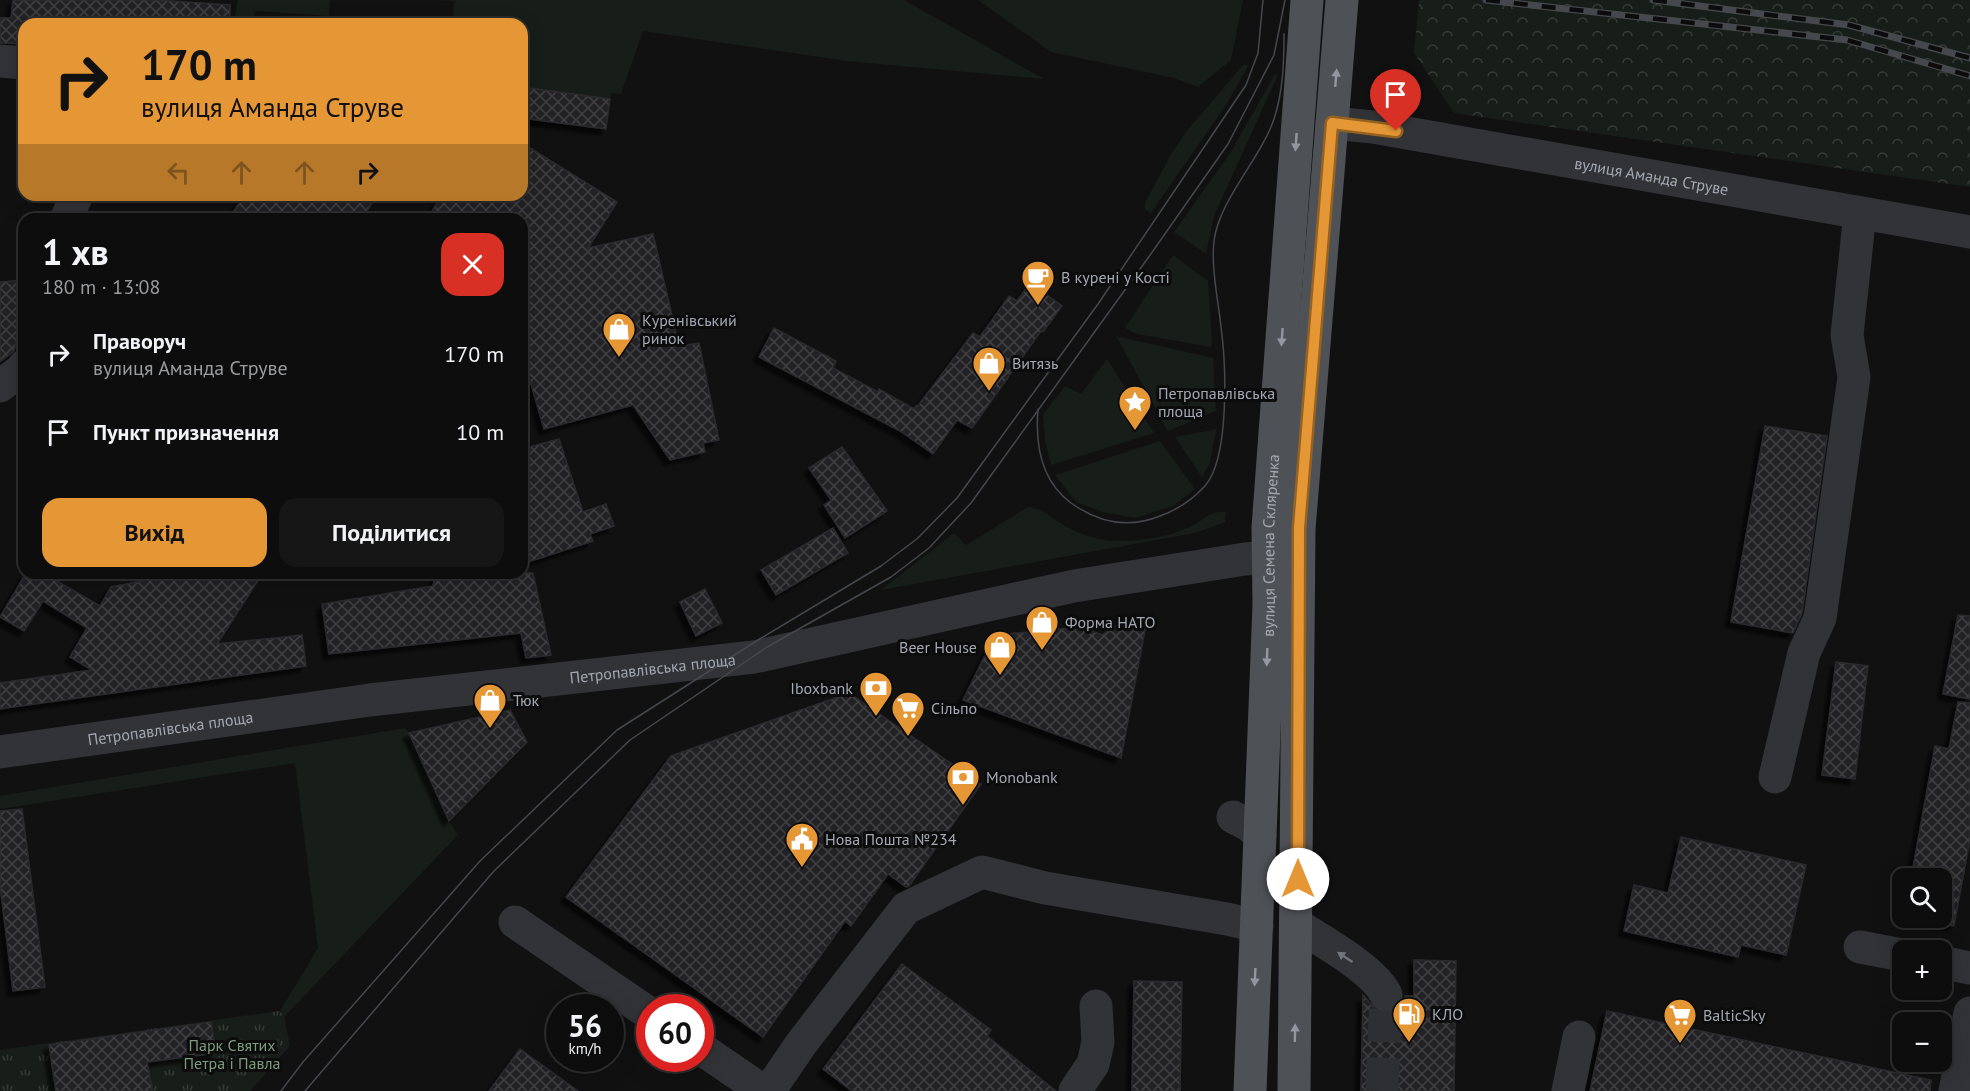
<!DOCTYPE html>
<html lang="uk">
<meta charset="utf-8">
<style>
:root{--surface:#0d0d0e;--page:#161617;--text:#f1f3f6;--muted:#9a9c9e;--line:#2d2d2e;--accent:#e69735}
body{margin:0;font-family:"PT Sans",sans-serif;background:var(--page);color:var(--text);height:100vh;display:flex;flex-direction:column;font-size:22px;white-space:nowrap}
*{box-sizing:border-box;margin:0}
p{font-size:20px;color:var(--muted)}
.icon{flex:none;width:33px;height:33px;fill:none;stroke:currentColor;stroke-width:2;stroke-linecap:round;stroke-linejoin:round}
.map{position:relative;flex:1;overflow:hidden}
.drawer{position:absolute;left:18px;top:213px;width:510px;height:366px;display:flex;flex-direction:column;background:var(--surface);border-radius:18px;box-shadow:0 6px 24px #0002,0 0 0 2px var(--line)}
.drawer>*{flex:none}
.banner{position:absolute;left:18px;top:18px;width:510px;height:183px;border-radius:18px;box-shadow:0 6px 24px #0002,0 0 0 2px var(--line);background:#e69735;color:#111;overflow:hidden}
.tools{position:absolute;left:1892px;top:868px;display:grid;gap:12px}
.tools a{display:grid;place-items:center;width:60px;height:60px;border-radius:12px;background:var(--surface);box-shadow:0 6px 24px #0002,0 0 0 2px var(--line);font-size:30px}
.speed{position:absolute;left:546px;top:994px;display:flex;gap:12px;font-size:30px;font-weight:700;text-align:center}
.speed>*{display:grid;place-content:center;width:78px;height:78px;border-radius:50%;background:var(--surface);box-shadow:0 6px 24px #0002,0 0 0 2px var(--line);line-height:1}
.speed small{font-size:15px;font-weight:400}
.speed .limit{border:9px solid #d22;background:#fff;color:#111}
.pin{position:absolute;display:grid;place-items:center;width:51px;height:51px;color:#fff;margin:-62px -26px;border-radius:50% 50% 50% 0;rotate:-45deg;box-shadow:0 0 6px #0007}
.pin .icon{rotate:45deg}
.me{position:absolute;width:66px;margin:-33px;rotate:0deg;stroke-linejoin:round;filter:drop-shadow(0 0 4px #0008)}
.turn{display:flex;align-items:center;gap:21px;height:126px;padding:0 24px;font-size:27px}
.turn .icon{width:78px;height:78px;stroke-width:2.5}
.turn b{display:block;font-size:42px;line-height:51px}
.lanes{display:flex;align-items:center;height:57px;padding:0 24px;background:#0003;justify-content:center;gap:30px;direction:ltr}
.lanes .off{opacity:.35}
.round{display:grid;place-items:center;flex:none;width:63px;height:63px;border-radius:18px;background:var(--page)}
.head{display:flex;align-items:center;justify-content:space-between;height:102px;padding:0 24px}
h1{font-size:36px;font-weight:700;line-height:45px}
.button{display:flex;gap:12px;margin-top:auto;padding:12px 24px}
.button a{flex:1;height:69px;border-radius:18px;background:var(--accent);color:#111;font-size:24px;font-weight:700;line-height:69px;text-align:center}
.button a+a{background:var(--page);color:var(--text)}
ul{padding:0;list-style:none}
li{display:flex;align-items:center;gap:18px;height:78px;padding:0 24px}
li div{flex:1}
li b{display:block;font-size:22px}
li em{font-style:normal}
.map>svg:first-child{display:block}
</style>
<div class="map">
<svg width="1970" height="1091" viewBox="0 0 1970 1091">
<defs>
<pattern id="forest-crowns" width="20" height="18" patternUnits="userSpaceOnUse" patternTransform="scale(1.5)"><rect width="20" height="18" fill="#171d18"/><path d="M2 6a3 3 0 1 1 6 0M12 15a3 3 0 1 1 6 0" fill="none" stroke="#363b37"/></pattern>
<pattern id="park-tufts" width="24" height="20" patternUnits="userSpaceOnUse" patternTransform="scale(1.5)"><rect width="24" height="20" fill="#171d18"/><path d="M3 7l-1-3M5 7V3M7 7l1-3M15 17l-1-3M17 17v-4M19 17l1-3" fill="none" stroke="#363b37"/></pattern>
<pattern id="building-cross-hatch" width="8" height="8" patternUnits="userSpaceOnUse" patternTransform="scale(1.5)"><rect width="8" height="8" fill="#242426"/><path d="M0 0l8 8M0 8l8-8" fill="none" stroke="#414143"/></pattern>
<filter id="shadow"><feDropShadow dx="-5.5" dy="5.5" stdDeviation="1.5" flood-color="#0009"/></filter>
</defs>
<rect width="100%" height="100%" fill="#111112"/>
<!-- grass -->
<g fill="#171d18">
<polygon points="238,0 330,0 329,16 256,11 253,18 235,17"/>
<polygon points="438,0 904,0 1044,79 846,61 643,31 621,94 611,93 610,99 522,87 522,24 453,24 454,1"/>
<polygon points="978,0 1243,0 1231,60 1198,87 1174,78 1051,52"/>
<polygon points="1244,64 1248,66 1226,105 1151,213 1145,210 1145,203 1170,156 1186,132"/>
<polygon points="1275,74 1278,75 1214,216 1206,254 1174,232 1231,152"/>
<polygon points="1173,255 1208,281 1212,344 1211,347 1137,334 1125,328"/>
<polygon points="1116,336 1213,358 1216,411 1168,431"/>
<polygon points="1107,359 1154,433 1051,465 1045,442 1043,415 1065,386 1081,394"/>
<polygon points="1216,429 1210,463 1202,477 1175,437"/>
<polygon points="1160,441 1195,489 1173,506 1135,518 1103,512 1076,502 1055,475"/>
<path d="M1028,507C1044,509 1048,515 1060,523C1078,534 1100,542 1121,541C1142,541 1166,537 1185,529C1201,524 1208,510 1226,512L1225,522L1195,533L881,590L954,533L966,545Z"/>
<polygon points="405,728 409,733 449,821 458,835 284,1017 280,1011 318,948 295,763 0,809 0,796"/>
</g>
<!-- forest -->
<polygon fill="url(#forest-crowns)" points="1419,0 1970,0 1970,187 1454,113 1414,53"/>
<!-- park -->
<polygon fill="url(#park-tufts)" points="280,1011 284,1017 290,1046 250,1091 0,1091 0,1050"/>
<!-- building -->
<g fill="url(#building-cross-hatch)" stroke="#2b2b2e" stroke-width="1.5" filter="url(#shadow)">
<polygon points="13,0 156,0 230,5 230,24 24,24 24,44 0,43 0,18 11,18"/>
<polygon points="522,87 610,99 606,129 522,118"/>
<polygon points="522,143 617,202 588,248 653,234 679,346 699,343 719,440 703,443 705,452 670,460 633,405 544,429 522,353 522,219 427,219 442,195 522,195"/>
<polygon points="245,195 377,195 362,219 228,219"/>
<polygon points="24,280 24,309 14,351 0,362 0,282"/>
<polygon points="1030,283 1062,306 1043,332 1041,331 972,428 957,420 933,454 900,431 759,357 774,328 836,361 833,368 878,392 879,389 914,409 916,406 917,407 973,333 980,337 1009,296 1017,301"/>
<polygon points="1765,426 1827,436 1802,613 1793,633 1731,622"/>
<polygon points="559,439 583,512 606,504 614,526 590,534 593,541 522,564 522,449"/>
<polygon points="842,447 887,511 845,538 824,505 831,500 809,468"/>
<polygon points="833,528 848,553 776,595 761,570"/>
<polygon points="26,573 59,573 55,580 100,606 111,587 184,573 263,573 217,644 302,635 306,666 0,709 0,683 92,670 70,657 87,628 43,601 24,631 0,617"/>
<polygon points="436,573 533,573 551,655 526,658 521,633 329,654 322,604 433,586"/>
<polygon points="705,589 722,623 696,636 680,602"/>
<polygon points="1958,615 1970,616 1970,699 1943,694"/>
<polygon points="1127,618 1146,625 1121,758 963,700 995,635 1082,627 1102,635"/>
<polygon points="1836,662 1868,666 1855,779 1822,775"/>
<polygon points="849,693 981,784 909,886 906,887 888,874 851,926 845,921 763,1037 566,897 671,756"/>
<polygon points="1958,702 1970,703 1970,839 1954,926 1910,918 1941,918 1941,879 1911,879 1935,746 1949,749"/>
<polygon points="510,710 527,742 449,821 409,733"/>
<polygon points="22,809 45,987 13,991 0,885 0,811"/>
<polygon points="1681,837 1806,865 1786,955 1741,945 1738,957 1624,931 1634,885 1668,893"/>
<polygon points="1414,960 1456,961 1454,1091 1361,1091 1363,995 1378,1012 1387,1014 1396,1011 1402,1004 1405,996 1414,996"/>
<polygon points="902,964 991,1030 987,1036 1056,1091 852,1091 823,1069"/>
<polygon points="1134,981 1182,982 1180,1091 1132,1091"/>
<polygon points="1607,1011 1931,1080 1930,1091 1590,1091"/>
<polygon points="211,1022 216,1053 147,1062 152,1091 56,1091 49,1045"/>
<polygon points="520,1049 578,1091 489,1091"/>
</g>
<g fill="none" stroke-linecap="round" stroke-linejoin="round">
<!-- minor-tunnel -->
<polyline stroke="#2e2f32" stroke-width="33" stroke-dasharray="33 16" stroke-linecap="butt" points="1382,1091 1386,995"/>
<!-- minor -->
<g stroke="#323337" stroke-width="33">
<polyline points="0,61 24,63"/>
<path id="s1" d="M1332,123L1373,127L1970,232"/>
<polyline points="66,219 77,195"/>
<polyline points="0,386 21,370 24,366"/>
<path id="s2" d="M0,752L370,700L754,657L1074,586L1245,559L1296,555"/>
<polyline points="1775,777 1804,653 1820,618 1854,377 1847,335 1860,213"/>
<polyline points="1233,817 1250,826 1260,836"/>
<polyline points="515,922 650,1014"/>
<path d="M1297,925C1322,941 1375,970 1386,995"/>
<polyline points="1860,947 1902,955"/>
<polyline points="1941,962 1970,968"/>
<polyline points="700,1048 763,1091"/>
<polyline points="769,1091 801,1044 906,908 982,872 1045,888 1227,919 1257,926"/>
<polyline points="1075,1091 1093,1064 1098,1042 1096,1006"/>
<polyline points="1568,1091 1579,1037"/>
<polyline points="1955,1091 1970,1013"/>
</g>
<!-- major -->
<g stroke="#4e5156" stroke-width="33">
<path id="s3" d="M1250,1091L1269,605L1268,528L1307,0"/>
<polyline points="1294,1091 1299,529 1342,0"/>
</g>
<!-- tram -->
<g stroke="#45484c" stroke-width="1.5">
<path d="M1038,409C1035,445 1041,481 1071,503C1099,523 1128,529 1160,516C1177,510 1192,500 1205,486C1230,457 1226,364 1221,327C1218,299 1211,268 1214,241C1219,200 1261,158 1274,119C1283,92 1284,62 1284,34"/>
<polyline points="281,1091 303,1062 480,861 617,730 758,640 881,566 918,538 957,498 1098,304 1246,85 1258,53 1263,0"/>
<polyline points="305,1091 494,871 630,740 767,647 891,577 929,548 971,503 1148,258 1228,144 1274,55 1285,0"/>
</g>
<defs>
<g id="rail">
<polyline points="1486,0 1847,40 1970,76"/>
<polyline points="1653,0 1849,25 1970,58"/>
</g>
</defs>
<!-- rail casing -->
<use href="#rail" stroke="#45484c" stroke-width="7"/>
<!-- rail -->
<use href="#rail" stroke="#0c0c0d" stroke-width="4.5" stroke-dasharray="14" stroke-linecap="butt"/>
</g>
<!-- one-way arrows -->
<defs><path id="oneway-solid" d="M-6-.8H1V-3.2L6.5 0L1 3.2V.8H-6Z" transform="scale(1.5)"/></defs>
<g fill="#9297a0">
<use href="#oneway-solid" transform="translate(1336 78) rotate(-85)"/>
<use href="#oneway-solid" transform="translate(1296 142) rotate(94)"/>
<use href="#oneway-solid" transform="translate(1282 337) rotate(94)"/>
<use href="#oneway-solid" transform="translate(1267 657) rotate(92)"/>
<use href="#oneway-solid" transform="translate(1255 977) rotate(93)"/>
<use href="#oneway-solid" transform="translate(1295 1033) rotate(-89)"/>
</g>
<use fill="#70747b" href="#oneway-solid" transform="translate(1345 957) rotate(-147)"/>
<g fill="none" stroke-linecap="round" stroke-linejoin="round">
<defs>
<polyline id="route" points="1298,879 1299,528 1332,123 1396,131"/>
</defs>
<!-- route casing -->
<use href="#route" stroke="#966222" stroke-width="15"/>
<!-- route -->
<use href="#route" stroke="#e69735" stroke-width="10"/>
</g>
<!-- icons -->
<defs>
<symbol id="cafe-pin" viewBox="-11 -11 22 30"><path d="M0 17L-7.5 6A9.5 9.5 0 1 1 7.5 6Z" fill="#e69735" stroke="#0c0c0d"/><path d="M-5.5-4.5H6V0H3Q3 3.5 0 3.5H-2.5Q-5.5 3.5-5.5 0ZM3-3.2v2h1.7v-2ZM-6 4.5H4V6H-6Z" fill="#fff"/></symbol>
<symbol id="shop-pin" viewBox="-11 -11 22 30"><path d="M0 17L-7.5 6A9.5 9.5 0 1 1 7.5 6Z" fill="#e69735" stroke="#0c0c0d"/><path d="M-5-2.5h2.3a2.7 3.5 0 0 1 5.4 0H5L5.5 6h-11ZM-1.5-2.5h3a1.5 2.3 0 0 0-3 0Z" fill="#fff"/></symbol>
<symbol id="sight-pin" viewBox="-11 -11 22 30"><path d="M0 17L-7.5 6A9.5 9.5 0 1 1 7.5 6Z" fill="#e69735" stroke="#0c0c0d"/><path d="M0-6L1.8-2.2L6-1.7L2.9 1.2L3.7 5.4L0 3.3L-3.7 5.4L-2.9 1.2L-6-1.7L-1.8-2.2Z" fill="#fff"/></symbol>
<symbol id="bank-pin" viewBox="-11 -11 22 30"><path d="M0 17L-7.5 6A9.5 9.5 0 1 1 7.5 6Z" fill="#e69735" stroke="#0c0c0d"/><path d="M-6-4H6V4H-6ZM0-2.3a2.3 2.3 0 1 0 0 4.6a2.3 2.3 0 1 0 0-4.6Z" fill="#fff"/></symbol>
<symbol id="supermarket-pin" viewBox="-11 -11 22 30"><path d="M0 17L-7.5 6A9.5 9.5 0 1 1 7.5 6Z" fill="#e69735" stroke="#0c0c0d"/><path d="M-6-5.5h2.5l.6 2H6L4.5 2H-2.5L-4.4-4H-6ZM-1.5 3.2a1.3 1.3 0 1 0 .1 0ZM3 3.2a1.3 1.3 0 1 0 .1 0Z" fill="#fff"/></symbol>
<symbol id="civic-pin" viewBox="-11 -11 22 30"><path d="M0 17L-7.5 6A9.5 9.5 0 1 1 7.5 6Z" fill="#e69735" stroke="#0c0c0d"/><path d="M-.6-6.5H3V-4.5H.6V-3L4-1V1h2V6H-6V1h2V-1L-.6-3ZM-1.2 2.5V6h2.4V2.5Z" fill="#fff"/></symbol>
<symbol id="fuel-pin" viewBox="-11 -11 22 30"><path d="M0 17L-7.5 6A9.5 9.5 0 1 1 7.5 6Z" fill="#e69735" stroke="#0c0c0d"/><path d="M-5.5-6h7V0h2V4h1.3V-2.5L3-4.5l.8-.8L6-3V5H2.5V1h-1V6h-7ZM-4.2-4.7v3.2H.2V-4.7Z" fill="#fff"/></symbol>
</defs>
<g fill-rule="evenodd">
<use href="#cafe-pin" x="1019" y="258" width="38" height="52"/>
<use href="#shop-pin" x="600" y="310" width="38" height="52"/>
<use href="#shop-pin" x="970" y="344" width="38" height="52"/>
<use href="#sight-pin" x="1116" y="383" width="38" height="52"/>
<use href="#shop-pin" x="1023" y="603" width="38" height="52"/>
<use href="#shop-pin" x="981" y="628" width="38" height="52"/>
<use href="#bank-pin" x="857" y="669" width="38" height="52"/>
<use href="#shop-pin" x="471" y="681" width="38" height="52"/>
<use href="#supermarket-pin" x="889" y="689" width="38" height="52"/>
<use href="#bank-pin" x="944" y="758" width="38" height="52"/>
<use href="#civic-pin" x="783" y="820" width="38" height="52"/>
<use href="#fuel-pin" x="1390" y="995" width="38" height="52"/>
<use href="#supermarket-pin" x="1661" y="996" width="38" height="52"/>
</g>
<g text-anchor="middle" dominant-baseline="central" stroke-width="6" stroke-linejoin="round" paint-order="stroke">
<!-- street labels -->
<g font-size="16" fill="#a3a9b2" stroke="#0c0c0d">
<text stroke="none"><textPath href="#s1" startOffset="324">вулиця Аманда Струве</textPath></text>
<text stroke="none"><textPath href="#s3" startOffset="546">вулиця Семена Скляренка</textPath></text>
<text stroke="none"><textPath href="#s2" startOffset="658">Петропавлівська площа</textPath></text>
<text stroke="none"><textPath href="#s2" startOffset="172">Петропавлівська площа</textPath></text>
</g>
<!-- poi labels -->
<g font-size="16" fill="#a3a9b2" stroke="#0c0c0d" text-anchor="start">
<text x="1061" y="277">В курені у Кості</text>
<text x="642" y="320">Куренівський<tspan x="642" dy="18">ринок</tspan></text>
<text x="1012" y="363">Витязь</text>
<text x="1158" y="393">Петропавлівська<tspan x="1158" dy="18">площа</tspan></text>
<text x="1065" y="622">Форма НАТО</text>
<text x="977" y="647" text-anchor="end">Beer House</text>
<text x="853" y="688" text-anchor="end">Iboxbank</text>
<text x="513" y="700">Тюк</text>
<text x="931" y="708">Сільпо</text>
<text x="986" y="777">Monobank</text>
<text x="825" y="839">Нова Пошта №234</text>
<text x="1432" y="1014">КЛО</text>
<text x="1703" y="1015">BalticSky</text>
</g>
<!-- park labels -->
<g font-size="16" fill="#7c9c7b" stroke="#0c0c0d">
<text x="232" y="1045">Парк Святих<tspan x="232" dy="18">Петра і Павла</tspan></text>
</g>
</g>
</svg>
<div class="tools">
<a><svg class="icon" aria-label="search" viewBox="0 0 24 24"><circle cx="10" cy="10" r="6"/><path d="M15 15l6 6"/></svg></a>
<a>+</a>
<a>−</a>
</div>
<div class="speed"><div>56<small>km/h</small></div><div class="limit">60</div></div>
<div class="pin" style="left:1396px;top:131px;background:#d93025"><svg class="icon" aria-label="arrive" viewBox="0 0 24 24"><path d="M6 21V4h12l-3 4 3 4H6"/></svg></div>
<svg class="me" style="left:1298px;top:879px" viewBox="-20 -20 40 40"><circle r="19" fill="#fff"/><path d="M0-13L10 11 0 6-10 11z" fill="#e69735"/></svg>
<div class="banner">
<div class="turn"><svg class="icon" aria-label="right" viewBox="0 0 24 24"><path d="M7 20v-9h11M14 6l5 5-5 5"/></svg><div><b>170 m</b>вулиця Аманда Струве</div></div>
<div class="lanes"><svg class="icon off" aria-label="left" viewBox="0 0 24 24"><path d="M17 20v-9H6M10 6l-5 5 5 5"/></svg><svg class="icon off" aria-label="ahead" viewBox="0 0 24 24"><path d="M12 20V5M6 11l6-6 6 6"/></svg><svg class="icon off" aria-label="ahead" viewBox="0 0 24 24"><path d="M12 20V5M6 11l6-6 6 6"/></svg><svg class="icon" aria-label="right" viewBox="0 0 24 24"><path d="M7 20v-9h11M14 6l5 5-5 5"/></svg></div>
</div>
<section class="drawer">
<div class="head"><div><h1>1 хв</h1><p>180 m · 13:08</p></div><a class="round" style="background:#d93025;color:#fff"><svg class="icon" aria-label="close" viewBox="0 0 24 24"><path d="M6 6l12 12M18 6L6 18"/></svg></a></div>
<ul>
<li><svg class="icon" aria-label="right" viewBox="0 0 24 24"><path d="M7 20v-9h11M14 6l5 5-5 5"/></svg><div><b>Праворуч</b><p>вулиця Аманда Струве</p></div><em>170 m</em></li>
<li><svg class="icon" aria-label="arrive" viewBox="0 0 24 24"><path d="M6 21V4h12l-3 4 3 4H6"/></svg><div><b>Пункт призначення</b></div><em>10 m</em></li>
</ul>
<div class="button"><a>Вихід</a><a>Поділитися</a></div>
</section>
</div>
